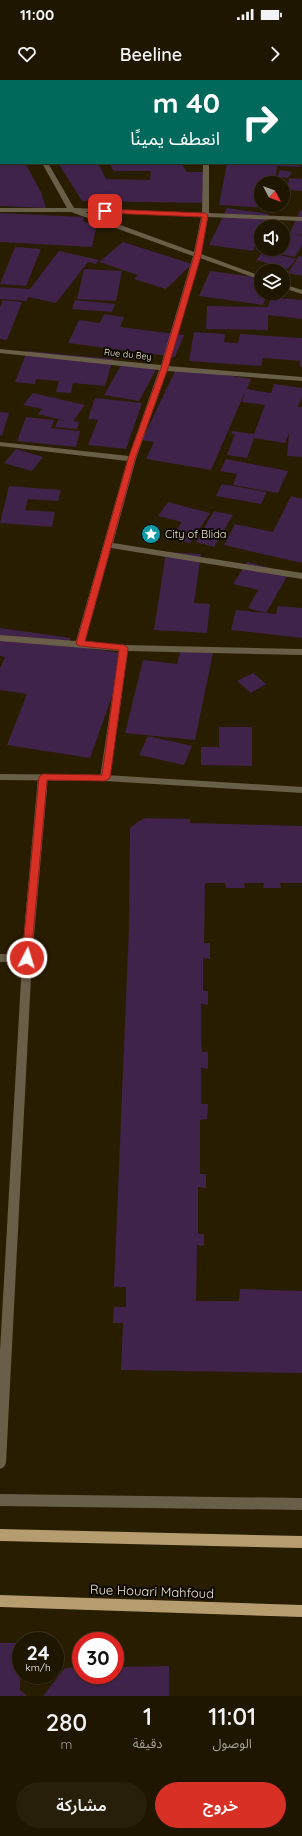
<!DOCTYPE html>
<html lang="ar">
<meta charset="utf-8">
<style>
:root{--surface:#1f1600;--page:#271f0a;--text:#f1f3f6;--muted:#a19f99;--line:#3c3522;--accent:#d93025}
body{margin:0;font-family:Quicksand,"Noto Sans Arabic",sans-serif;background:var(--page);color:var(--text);direction:rtl;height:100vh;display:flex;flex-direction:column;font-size:15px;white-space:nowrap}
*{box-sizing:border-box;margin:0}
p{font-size:13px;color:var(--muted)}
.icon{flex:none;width:22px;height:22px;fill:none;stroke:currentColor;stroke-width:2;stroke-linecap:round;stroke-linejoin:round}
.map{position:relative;height:1616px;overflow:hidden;direction:ltr}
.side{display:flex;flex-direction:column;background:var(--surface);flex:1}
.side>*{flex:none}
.top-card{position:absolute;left:0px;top:0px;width:302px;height:84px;box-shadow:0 1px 3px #0004,0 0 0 1px var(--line);direction:rtl;background:#00695c;color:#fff;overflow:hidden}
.needle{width:26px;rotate:131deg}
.tools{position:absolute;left:254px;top:96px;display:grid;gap:8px}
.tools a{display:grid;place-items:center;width:36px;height:36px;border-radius:50%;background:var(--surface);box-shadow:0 1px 3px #0004,0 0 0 1px var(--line);font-size:20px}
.speed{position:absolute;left:12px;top:1552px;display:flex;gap:8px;font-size:20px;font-weight:700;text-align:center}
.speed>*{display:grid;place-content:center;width:52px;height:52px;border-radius:50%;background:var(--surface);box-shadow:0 1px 3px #0004,0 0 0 1px var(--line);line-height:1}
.speed small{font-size:10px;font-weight:400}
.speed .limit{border:6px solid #d22;background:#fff;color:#111}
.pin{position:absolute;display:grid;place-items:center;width:34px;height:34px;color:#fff;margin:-17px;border-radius:8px;box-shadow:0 2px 6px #0006}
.me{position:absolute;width:44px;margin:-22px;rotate:5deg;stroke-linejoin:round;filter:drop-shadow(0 0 3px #0008)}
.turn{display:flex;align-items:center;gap:14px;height:84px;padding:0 16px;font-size:18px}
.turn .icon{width:52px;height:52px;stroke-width:2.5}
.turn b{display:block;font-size:28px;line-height:34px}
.eta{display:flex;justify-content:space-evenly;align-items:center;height:68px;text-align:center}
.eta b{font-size:24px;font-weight:600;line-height:28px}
.button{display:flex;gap:8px;margin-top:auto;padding:8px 16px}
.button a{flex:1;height:46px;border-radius:24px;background:var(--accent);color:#fff;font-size:16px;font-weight:600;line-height:46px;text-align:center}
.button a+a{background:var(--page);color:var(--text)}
.status{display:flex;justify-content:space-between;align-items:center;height:28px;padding:0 20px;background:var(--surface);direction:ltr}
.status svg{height:11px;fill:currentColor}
header{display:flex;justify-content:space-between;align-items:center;height:52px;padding:0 16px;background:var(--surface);font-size:18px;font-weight:600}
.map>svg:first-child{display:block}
</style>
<div class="status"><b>11:00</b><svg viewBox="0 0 49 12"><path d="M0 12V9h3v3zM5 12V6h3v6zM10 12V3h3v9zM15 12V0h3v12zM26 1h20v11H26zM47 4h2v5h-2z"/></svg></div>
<header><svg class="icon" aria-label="forward" viewBox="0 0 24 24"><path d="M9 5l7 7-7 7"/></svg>Beeline<svg class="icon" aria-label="heart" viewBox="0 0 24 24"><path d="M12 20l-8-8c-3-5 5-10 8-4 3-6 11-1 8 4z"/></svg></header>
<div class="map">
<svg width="302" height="1616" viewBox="0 0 302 1616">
<rect width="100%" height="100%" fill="#291d00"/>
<!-- building -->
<g fill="#40234b">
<polygon points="0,83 25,83 41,112 46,128 0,126"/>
<polygon points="58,83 98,83 106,99 150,100 151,91 114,91 110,85 181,83 187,92 204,92 203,123 82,121"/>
<polygon points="227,83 301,83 300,87 277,86 276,97 263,97 261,125 270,125 269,128 219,125"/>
<polygon points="280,90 292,92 288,98 277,97"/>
<polygon points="289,98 302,99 302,111 287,110"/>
<polygon points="227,128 269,134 264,147 261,147 261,153 253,171 209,165"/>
<polygon points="300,130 302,131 302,155 294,154 302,156 302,165 295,177 255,169 261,160 261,169 283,169 283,152 290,153"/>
<polygon points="0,133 84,137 83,142 97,143 92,167 0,162"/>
<polygon points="123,162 192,184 166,209 134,199 138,195 99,182"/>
<polygon points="15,167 41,169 26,206 0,204"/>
<polygon points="59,171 99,180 96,184 88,182 56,223 28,217 27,221 0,219 0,207 30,209"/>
<polygon points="264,171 296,179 288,189 256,180"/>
<polygon points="299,176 302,177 302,196 288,193"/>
<polygon points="84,189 122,191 116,221 77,219"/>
<polygon points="210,191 261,198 261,213 268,213 263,225 199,216"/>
<polygon points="271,217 302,220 302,239 268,235 268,250 206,249 207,226 268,227"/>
<polygon points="3,220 22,222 7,260 0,259 0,227"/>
<polygon points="75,220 115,224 112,232 72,229"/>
<polygon points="104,234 124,237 120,247 184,255 175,277 68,263 79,240 100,243"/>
<polygon points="194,252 225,254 224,262 238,263 240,254 302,258 302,287 300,286 300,281 263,278 261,286 189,281"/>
<polygon points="27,271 113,279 105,306 73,303 71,313 56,312 59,301 36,299 35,304 15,302"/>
<polygon points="123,282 157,288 139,321 104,315"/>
<polygon points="177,287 251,299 247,309 271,313 274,304 302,308 302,317 298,327 302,327 302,377 287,376 289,353 285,363 254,358 247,378 227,375 235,354 231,354 232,351 254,354 265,325 242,322 246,310 211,390 146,379 154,362 142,360"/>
<polygon points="33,313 85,325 73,341 79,342 77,349 55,347 58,340 66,341 38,334 42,329 23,325"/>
<polygon points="95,318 142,323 126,369 88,365 98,340 88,339"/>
<polygon points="0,332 9,333 2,356 0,355"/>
<polygon points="26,337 54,340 51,348 80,351 76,367 17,361"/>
<polygon points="16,369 43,377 32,391 4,383"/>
<polygon points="226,379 288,391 278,413 233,405 237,394 220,391"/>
<polygon points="222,404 267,412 261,424 216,416"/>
<polygon points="9,406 61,410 58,421 28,419 25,430 55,432 52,447 0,443"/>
<polygon points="291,416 302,419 302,483 224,465 235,444 273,452"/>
<polygon points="168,422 210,433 190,463 171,458 182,442 158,436"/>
<polygon points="214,431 233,435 214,467 196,462"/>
<polygon points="166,472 201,474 194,523 210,524 207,553 154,550"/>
<polygon points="247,482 289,493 266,533 248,528 258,510 233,504"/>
<polygon points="278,526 302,528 302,558 231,550 236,530 276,534"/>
<polygon points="0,548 71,558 68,565 127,574 90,678 7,665 27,614 0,610 0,588 5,577 0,576"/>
<polygon points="181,569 213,573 195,660 125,653 143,580 177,584"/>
<polygon points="253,593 266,604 251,613 237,601"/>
<polygon points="219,647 252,647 252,686 201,685 201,667 219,667"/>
<polygon points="148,656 192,666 184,685 139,675"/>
<polygon points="146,738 190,739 190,743 302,746 302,803 280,803 281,808 263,808 264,803 244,803 245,808 226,808 225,803 205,803 204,863 210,863 210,879 203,878 203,911 208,911 208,925 201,924 201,958 202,972 208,972 208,989 201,988 201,1024 208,1024 207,1039 200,1040 200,1094 206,1094 206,1108 198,1107 198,1154 204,1154 204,1166 197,1165 196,1221 239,1221 240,1209 302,1211 302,1293 121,1290 123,1243 113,1243 114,1227 126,1227 126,1207 114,1207 129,847 130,748 139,741"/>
<polygon points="0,1563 21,1563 20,1610 27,1616 0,1616"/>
<polygon points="169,1586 169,1616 43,1616 65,1588 81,1587 81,1595 115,1595 115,1587"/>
</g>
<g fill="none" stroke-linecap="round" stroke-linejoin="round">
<!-- minor -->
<g fill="#695e48" fill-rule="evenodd">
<rect x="204" y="0" width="6" height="1"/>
<rect x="0" y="3" width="1" height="6"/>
<path d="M42,83H48L74,128L202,133L203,83H209V133L302,137V141L208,137L201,174L261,196V200L200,178L168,286L302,297V301L167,291L136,379L113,463L302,493V499L111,468L85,562L124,565L302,569V575L128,571L110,698L105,701L100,698L119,571L0,561V555L76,561L127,381L0,366V362L129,376L159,290L0,273V269L161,285L193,176L71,132H0V128H67ZM85,132H90L201,137L194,172Z"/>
<polygon points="283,204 302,210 302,214 283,208"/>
<polygon points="43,694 48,697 32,878 6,1383 4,1387 0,1389 0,1271 22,882 0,882 0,874 22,874 38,697"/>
<polygon points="0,1414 302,1418 302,1430 0,1426"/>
</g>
<!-- tertiary -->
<polygon fill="#695e48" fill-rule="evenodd" points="0,694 105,695 302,707 302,713 105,701 0,700"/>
<!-- primary -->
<g fill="#b59d70" fill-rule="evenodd">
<polygon points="0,1449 302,1456 302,1468 0,1461"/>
<polygon points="0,1515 302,1525 302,1537 0,1527"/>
</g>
</g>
<!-- route -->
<polygon fill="#d93025" stroke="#8d1f18" points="103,129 205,133 208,135 201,176 168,288 135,379 85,561 124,565 128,568 110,698 105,701 47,700 31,878 27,882 22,878 39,697 43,694 102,695 119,570 80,566 76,564 128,379 161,288 194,176 202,137 105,133 103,132"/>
<!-- icons -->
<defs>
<symbol id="sight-disc" viewBox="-11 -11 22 22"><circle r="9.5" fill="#0f9aa8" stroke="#0d0801"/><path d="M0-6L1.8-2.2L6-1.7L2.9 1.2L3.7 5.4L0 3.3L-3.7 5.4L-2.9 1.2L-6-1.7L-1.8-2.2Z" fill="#fff"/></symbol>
</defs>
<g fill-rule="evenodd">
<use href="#sight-disc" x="140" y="443" width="22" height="22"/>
</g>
<g text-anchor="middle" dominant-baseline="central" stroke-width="4" stroke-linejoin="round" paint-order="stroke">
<!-- far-street labels -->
<g font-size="9" fill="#ebe3d1" stroke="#0d0801">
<text transform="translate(128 274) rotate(6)">Rue du Bey</text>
</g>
<!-- poi labels -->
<g font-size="11" fill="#ebe3d1" stroke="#0d0801" text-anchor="start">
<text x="165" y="454">City of Blida</text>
</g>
<!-- near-street labels -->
<g font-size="13" fill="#ebe3d1" stroke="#0d0801">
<text transform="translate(152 1511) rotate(2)">Rue Houari Mahfoud</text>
</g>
</g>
</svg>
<div class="tools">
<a><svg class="needle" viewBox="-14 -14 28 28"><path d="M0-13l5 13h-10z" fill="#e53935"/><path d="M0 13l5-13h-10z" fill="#a19f99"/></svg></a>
<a><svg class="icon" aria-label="sound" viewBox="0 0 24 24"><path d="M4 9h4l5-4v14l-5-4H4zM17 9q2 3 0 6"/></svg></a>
<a><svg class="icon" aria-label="layers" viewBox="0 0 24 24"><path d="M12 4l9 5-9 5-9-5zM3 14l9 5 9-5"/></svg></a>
</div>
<div class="speed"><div>24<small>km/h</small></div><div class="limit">30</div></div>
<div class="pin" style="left:105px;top:131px;background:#d93025"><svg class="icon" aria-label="arrive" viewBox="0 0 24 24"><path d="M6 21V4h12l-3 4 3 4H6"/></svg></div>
<svg class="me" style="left:27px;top:878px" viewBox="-20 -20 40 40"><circle r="17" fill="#d93025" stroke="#fff" stroke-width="3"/><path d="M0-11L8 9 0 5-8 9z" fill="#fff"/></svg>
<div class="top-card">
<div class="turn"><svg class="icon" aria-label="right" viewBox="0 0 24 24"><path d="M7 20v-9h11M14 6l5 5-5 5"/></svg><div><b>40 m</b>انعطف يمينًا</div></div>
</div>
</div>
<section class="side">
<div class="eta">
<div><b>11:01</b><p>الوصول</p></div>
<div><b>1</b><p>دقيقة</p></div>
<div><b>280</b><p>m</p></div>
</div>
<div class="button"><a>خروج</a><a>مشاركة</a></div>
</section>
